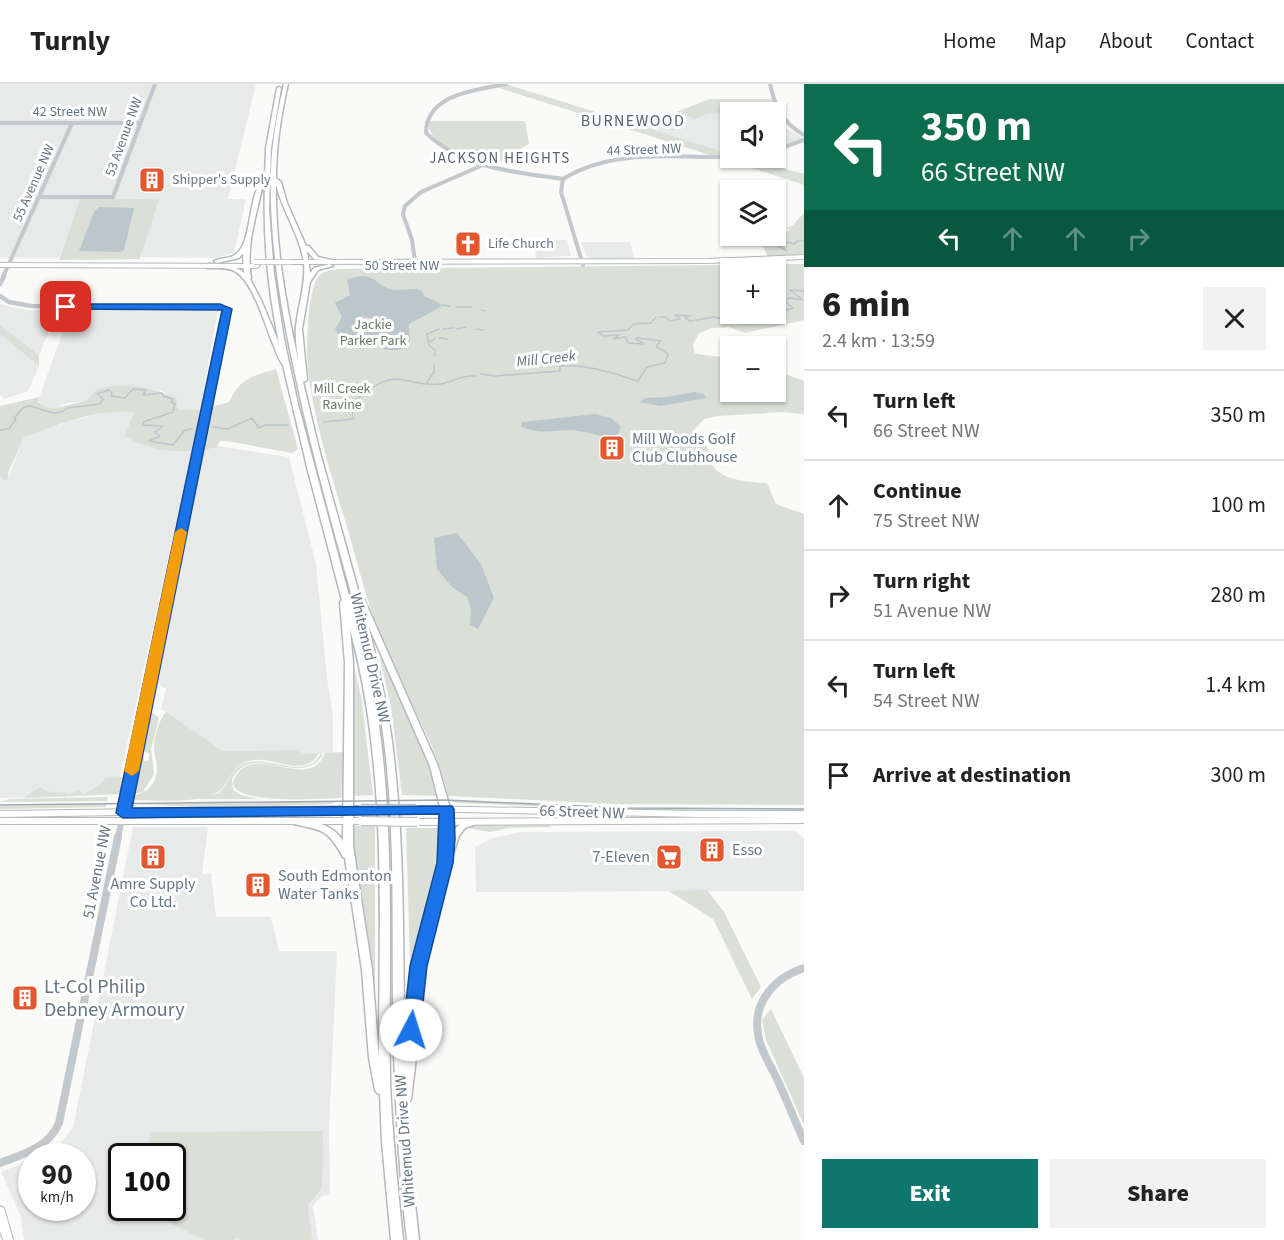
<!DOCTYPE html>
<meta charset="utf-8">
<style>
:root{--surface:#fff;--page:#f2f2f2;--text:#222;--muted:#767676;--line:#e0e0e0;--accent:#0f766e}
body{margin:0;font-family:"Source Sans 3",sans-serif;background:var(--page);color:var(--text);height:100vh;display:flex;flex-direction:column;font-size:22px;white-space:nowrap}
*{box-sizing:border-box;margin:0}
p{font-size:20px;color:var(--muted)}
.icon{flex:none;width:33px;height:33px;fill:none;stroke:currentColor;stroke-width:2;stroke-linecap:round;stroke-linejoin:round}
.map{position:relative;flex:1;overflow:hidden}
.drawer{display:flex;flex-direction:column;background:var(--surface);width:480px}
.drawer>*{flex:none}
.top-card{background:#0b6e4f;color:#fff;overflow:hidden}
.tools{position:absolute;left:720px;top:18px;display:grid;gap:12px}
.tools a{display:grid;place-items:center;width:66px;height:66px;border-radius:0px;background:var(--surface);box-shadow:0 2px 4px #0004;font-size:30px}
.speed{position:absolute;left:18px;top:1059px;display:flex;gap:12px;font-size:30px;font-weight:700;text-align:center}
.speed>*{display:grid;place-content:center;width:78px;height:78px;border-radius:50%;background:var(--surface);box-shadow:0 2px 4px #0004;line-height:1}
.speed small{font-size:15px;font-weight:400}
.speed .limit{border:3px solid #111;border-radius:9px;background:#fff;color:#111}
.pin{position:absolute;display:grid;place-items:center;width:51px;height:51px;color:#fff;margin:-26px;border-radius:12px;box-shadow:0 3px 9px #0006}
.me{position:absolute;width:66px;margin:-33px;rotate:5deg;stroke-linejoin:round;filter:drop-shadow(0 0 4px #0008)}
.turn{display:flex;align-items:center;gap:21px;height:126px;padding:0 18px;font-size:27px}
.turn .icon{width:78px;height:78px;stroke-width:2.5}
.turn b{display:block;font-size:42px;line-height:51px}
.lanes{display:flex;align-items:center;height:57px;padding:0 18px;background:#0003;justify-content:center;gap:30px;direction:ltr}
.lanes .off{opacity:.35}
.round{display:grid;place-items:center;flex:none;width:63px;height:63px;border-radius:0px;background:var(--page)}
.headline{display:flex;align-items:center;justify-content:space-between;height:102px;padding:0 18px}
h1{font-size:36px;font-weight:800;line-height:45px}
.action{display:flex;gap:12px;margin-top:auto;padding:12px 18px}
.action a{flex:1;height:69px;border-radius:0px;background:var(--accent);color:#fff;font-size:24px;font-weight:800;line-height:69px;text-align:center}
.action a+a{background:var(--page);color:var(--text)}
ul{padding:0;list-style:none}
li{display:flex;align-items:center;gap:18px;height:90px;padding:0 18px;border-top:2px solid var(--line)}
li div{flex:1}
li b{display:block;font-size:22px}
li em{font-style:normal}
header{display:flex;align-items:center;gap:36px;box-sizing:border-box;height:84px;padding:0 30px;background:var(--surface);border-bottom:2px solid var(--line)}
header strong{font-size:28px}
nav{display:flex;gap:33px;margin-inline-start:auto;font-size:21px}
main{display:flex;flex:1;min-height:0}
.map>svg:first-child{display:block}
</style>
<header>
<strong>Turnly</strong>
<nav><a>Home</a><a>Map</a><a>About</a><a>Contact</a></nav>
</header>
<main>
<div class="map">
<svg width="804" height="1156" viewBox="0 0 804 1156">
<rect width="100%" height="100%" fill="#fafaf8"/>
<!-- built -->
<g fill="#e8e9e9" fill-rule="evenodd">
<polygon points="0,0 256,0 228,115 246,115 234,169 216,174 141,173 158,115 81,115 59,174 0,174"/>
<polygon points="676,28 695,35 708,30 730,30 730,70 616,35 663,33"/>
<polygon points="776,29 787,45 804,54 776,64"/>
<polygon points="534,156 567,156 571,172 536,174"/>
<polygon points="581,158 630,158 635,175 588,174"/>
<polygon points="0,220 25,226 58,226 39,271 0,241"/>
<polygon points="71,225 218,226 200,326 178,326 177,315 160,306 91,312 85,317 63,320 55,324 47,324 38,317"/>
<polygon points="0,250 39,282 28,307 4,315 0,311"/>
<polygon points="113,326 134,328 173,366 192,366 116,710 0,714 0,393 7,397 24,353 68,338"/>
<polygon points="204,360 289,373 316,480 327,594 333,632 333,669 306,670 295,666 223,667 161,625 166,605 158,600"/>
<path d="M133,743H208L202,790H211L216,833H271L279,867H337L329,1044L330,1111L322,1112L313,1122L318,1156H24L21,1133L1,1088L31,1076L32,1124H82V1072H40L54,1067L73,1044ZM122,1072H172V1124H122Z"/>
<polygon points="794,747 804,754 804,807 476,808 475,763 492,754 522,748"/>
</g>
<!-- green -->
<g fill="#dadfd7" fill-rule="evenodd">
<polygon points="509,1 730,70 730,71 713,72 496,3"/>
<polygon points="710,15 769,15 773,16 775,28 708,30 695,35 676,28"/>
<path d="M429,37H525L529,60L494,81C475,76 425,63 429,37Z"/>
<polygon points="746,74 804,90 804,101 724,75"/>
<polygon points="80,115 159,115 140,175 59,176"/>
<polygon points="804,129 804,170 768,174 760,155 791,146 786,144 792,142"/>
<path d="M804,180V236L745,249L728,243L712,244L699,249L693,260L694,268L697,270L730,274V308H776V277L785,290L804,297V330L782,328L719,332L704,335L695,345C697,354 705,357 708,365C710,369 708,374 711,379C720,397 749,398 767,399L776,420L804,430V721L616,720L448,712C437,659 405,612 384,563C369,525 359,485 348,446C332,394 315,341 308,287C306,268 307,209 318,193C323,187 331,186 338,185ZM730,184H776V230H730Z"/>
<polygon points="0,241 39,271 39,282 0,250"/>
<path d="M276,285L298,365L292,369L227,357H220L217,363C188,371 150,368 125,352L134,328C96,324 59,341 24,353L9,387L7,397L0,393V322L39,313L38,318C42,320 45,323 50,324C53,325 83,318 86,316C92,313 93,306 100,305C126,298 154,303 177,315L178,326H200L229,318C240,294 252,292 276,285Z"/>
<polygon points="379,570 429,675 440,712 402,711 391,623"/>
<polygon points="351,572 361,611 373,711 351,712 353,646"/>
<polygon points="150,627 159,634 151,665 154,690 143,708 133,710 141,670 144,671 144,677 149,676 149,669 142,667"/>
<path d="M166,628L223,667L295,666L306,670L319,669C305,695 275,673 255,676C228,679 232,702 214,710C193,720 153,716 131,716V712C146,711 158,699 157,683C157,677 154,671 154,664C154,655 159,635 166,628Z"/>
<path d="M344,668L341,714C326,714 219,723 235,693C238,688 240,685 245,683C268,669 311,705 325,669Z"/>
<path d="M321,669L322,672C298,705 253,656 232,695L233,706L241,711L259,715H195L219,709C228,701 231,686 243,680C267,668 305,700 321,669Z"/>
<path d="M126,693L122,710L24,714L40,703C52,712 59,705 69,711L78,706L84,710L99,701L106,694Z"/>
<polygon points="108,713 107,717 0,718 10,715"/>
<polygon points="450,716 612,724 804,727 632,726 457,719"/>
<polygon points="338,717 331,720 222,724 134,720"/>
<polygon points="106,720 106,723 0,725 0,722"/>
<polygon points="545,740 552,743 509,744 490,748 465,744 474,741"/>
<polygon points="353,742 375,742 375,912 373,911 357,809 351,744"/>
<polygon points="406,744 442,744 439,783 417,867 411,910"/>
<polygon points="707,806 724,828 761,903 752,915 713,835 669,807"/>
<polygon points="771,925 804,994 804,1041 766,956 762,936"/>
<polygon points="323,1047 322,1104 308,1121 312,1156 243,1156 236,1154 233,1156 204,1156 141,1124 172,1124 172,1072 147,1072 151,1048"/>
</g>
<!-- water -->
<g fill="#bbc7cb" fill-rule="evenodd">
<polygon points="99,123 134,124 124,166 119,168 79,167 94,128"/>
<path d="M361,192C379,194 375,199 387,204C399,209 410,202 422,207L424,212L439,219L441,223L409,240L410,256L407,257L408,262C390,273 375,260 358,255C352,254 345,253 339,252L335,245L342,233L335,219L350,211L347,195ZM361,232L375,235L385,244L384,247L355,248L352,246L359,238Z"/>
<polygon points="694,308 704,310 706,314 661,322 640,318 645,314 667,313"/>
<path d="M595,330L611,334L621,343L618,350C604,356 587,347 572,346C555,346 536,351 521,342L522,338Z"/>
<polygon points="457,449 481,480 494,514 478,545 470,541 471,526 467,513 452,503 437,485 434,454"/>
</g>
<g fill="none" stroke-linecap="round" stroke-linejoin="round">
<!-- stream -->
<g stroke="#bbc7cb" stroke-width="1.5">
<polyline points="787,167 775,160 786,158 794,160 797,157 804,157"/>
<polyline points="441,221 450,222"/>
<polyline points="456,223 471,223"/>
<polyline points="776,223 786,226 793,224 784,216 789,214 803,216 790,206 804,207"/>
<polyline points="482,226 485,227"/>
<polyline points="763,230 772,232 774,230"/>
<polyline points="659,233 665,233 670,237 680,235 675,231 690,232 685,234 690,237 714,233 749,240 746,231 749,230"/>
<polyline points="443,245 454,244"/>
<polyline points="457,245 466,243"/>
<polyline points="476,245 484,246"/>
<polyline points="439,254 448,255"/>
<polyline points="430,258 436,254"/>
<polyline points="436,267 429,261 427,250 439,245"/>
<polyline points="435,269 435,272"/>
<path d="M481,290L495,292L560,287V282C588,280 612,289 638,297L647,283L665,279L668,270L656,262L661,257L638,254L636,255L644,260L628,259L625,253L613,255L619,251L603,252L598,248L628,246L633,240L651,239L656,233"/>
<polyline points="426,300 434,288 434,280"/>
<path d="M323,338L354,335L352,331L355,325L352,319C364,309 377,298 393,295C406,294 422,303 440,300C454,298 459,291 476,292"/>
<polyline points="213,343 228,345 252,334 259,344 265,341 288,341"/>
<polyline points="0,346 9,345 16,335 14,334 24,323 30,322 53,329 62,328 67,324 100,320 103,315 97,310 109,306 112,309 111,312 125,314 133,305 146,306 143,311 162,309 163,312 173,315 171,318 175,320 173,328 143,338 143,341 163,342 155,348 160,352 149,357 173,361 185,346 192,345"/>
</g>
<defs>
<g id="major">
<polygon points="804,171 804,175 707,179 292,180 289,178 292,176 707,175"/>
<polygon points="0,179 257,180 260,182 257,184 0,183"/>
<polygon points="361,722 364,723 365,725 364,727 0,733 0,727"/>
<polygon points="416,722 700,727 804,727 804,733 700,733 413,727 412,725 413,723"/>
<polygon points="804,733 804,739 417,741 414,740 413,738 414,736 417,735"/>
<polygon points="0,734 361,734 364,735 365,737 364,739 361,740 0,740"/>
<polygon points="0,1122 4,1124 5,1127 13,1156 3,1156 0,1147"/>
</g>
<g id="highway">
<path d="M284,0H288C281,31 276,62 276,94L281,98L287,119L306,162H309L318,173L336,177L333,179L314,175L307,167L310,189L314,184L330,180L333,182L318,186L310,198L302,245L307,296L303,298L319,365L360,513L364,515L438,682L452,731L451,750C458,741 465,734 476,736L478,738L476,740L465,744L459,752L450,779L433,841L419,918L415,983L411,1015L409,1018L406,1019L411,1083L419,1156H407C398,1078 394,1000 393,921C392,833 395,744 384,657C377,600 361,545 346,491C327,422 308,354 294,285C280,220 269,154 271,87C272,58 277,29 284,0ZM276,100C282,127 300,151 304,179C306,201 298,221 296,243C295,255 297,268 299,280C286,221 275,161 276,100ZM368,541L430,682L442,731L441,767L444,770L423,841L409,918L405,979C402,872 406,764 392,658C387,619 378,580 368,541Z"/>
<path d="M279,3L281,4L271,64L269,126L274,190L284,255L298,320L372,598C397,729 388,865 390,997C392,1050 398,1103 403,1156H391L382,1058L380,1010L377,1009L375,1006L369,974L362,886L345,774L343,773C326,742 321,747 290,739L288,737L290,735L293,734C312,737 332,739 343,757L345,579L340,518L342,516L307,383L283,281C278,275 276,267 273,260C265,241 252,193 232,186C224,183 216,184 208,184L205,182L208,180C221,180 234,180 244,189L243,169L239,174L217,179L214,177C220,174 231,175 236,170C253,158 247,108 265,93L266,64L277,4ZM265,98C263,152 268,207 279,259L261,216L250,195L251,194C247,169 252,146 258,122C260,114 261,105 265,98ZM350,545C388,685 379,830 379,974L372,886L353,762V579Z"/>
</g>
</defs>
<!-- major casing -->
<use href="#major" stroke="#b5babe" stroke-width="2"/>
<!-- highway casing -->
<use href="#highway" stroke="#b4b9bd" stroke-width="3"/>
<!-- minor-far3 -->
<g stroke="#c3c8cc" stroke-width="4">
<path d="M506,0C476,6 426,10 426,49C464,85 514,88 563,95"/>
<path d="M770,0C775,23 783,39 804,51"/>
<polyline points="0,39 140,39"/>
<polyline points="776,66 804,56"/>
<path d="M563,95C613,64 674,74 730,73"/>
<polyline points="563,95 561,108 583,181"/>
<polyline points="40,113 113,113 155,0"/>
<polyline points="415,177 412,156 403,130 405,122 421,108 483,81"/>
<polyline points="3,193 72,39"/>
</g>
<!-- minor-far2 -->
<g stroke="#c3c8cc" stroke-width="4.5">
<polyline points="0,200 4,192"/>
<polyline points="0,212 9,218 31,222 221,223 227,226 183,439"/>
</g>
<!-- minor-far1 -->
<polyline stroke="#c3c8cc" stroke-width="6" points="118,754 183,438"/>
<!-- minor -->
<g stroke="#c3c8cc" stroke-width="8">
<path d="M804,884C771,895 749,923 760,959C764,972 772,984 778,997C787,1017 795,1037 804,1057"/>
<path d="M0,1079C24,1070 48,1064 59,1039L118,753"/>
</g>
<!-- major -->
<use href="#major" fill="#fff" fill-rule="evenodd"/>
<!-- highway -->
<use href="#highway" fill="#fff" fill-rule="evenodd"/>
<!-- tram -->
<polyline stroke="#a2aab0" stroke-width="1.5" points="0,721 444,716 626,724 804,725"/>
<defs>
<polyline id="major-bridge-far1" points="254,178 292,178"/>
<g id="major-bridge">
<polyline points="361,725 416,725"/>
<polyline points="361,737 417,738"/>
</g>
</defs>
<!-- major-bridge-far1 casing -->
<use href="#major-bridge-far1" stroke="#b5babe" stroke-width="6" stroke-linecap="butt"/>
<!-- major-bridge casing -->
<use href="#major-bridge" stroke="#b5babe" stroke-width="10" stroke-linecap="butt"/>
<!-- major-bridge-far1 -->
<use href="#major-bridge-far1" stroke="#fff" stroke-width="4.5"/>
<!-- major-bridge -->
<use href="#major-bridge" stroke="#fff" stroke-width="8"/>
</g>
<!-- route -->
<polygon fill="#1a73e8" stroke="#114b97" stroke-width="1.5" points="66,220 220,220 232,225 132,724 452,722 454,725 455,755 453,779 427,882 420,946 418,950 411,952 405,950 403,946 410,882 437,779 439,730 123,734 116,729 222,226 63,225 63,221"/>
<!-- slow -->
<polygon fill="#f59e0b" points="181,444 187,448 139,687 132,692 124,687 175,448"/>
<!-- icons -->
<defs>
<symbol id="building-square" viewBox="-11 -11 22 22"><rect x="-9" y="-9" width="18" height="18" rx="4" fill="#e4572e" stroke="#fff"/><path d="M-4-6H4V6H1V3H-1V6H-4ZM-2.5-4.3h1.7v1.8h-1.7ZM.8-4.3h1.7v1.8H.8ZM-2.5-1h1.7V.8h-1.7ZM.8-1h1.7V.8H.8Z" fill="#fff"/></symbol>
<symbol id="church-square" viewBox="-11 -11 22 22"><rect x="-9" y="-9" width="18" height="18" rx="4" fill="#e4572e" stroke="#fff"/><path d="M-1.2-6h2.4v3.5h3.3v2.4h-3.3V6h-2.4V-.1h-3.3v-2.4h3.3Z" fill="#fff"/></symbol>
<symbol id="supermarket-square" viewBox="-11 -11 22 22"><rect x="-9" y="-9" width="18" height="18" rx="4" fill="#e4572e" stroke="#fff"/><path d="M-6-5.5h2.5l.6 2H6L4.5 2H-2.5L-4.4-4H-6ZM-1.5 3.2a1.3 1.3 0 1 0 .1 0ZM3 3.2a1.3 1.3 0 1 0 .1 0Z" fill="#fff"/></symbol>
</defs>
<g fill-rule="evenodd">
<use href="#building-square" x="137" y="81" width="30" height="30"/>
<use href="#church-square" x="453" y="145" width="30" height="30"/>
<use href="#building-square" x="597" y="349" width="30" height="30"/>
<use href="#building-square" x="697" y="751" width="30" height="30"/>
<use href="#building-square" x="138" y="758" width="30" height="30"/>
<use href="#supermarket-square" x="654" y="758" width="30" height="30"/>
<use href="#building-square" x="243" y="786" width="30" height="30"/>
<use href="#building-square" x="10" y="899" width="30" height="30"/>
</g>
<g text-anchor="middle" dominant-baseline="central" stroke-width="6" stroke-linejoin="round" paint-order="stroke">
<!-- far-street labels -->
<g font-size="14" fill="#657683" stroke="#fff">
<text x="70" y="28">42 Street NW</text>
<text transform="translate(124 53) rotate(-70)">53 Avenue NW</text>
<text transform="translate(644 66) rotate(-2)">44 Street NW</text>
<text transform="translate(34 99) rotate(-66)">55 Avenue NW</text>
<text x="402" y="182">50 Street NW</text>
</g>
<!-- far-poi labels -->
<g font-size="14" fill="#657683" stroke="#fff" text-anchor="start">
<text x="172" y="96">Shipper's Supply</text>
<text x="488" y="160">Life Church</text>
</g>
<!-- far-park labels -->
<g font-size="14" fill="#687a64" stroke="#fff">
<text x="373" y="241">Jackie<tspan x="373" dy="16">Parker Park</tspan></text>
<text x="342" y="305">Mill Creek<tspan x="342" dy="16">Ravine</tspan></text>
</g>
<!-- far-neighbourhood labels -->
<g font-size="15" letter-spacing="1.5" fill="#57646e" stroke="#fff">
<text x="500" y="74">JACKSON HEIGHTS</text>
</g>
<!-- far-water labels -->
<g font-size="15" font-style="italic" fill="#60757c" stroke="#fff">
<text transform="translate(546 275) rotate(-6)">Mill Creek</text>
</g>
<!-- far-quarter labels -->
<g font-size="16" letter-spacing="1.5" fill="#57646e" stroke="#fff">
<text x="633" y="37">BURNEWOOD</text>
</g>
<!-- poi labels -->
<g font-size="16" fill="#657683" stroke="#fff" text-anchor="start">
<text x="632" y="355">Mill Woods Golf<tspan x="632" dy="18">Club Clubhouse</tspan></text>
<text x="732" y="766">Esso</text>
<text x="650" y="773" text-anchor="end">7-Eleven</text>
<text x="278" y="792">South Edmonton<tspan x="278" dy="18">Water Tanks</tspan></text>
<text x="153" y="800" text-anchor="middle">Amre Supply<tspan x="153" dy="18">Co Ltd.</tspan></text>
</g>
<!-- street labels -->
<g font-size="16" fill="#657683" stroke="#fff">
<text transform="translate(370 574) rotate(77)">Whitemud Drive NW</text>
<text transform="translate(582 728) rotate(2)">66 Street NW</text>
<text transform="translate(97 788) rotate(-79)">51 Avenue NW</text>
<text transform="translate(405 1057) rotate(-94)">Whitemud Drive NW</text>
</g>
<!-- near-poi labels -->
<g font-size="20" fill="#657683" stroke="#fff" text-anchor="start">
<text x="44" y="903">Lt-Col Philip<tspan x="44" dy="23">Debney Armoury</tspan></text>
</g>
</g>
</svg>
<div class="tools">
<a><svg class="icon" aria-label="sound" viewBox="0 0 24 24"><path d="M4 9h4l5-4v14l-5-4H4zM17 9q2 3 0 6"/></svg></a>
<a><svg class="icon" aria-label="layers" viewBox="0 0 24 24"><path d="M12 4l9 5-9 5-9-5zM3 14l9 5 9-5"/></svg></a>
<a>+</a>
<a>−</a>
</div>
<div class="speed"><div>90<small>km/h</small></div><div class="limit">100</div></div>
<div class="pin" style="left:66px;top:223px;background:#d93025"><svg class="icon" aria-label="arrive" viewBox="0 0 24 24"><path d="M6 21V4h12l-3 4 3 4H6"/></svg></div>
<svg class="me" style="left:411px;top:946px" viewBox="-20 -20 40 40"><circle r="19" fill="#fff"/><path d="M0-13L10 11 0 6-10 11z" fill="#1a73e8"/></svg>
</div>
<section class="drawer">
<div class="top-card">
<div class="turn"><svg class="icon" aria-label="left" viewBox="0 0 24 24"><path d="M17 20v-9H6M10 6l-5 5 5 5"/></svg><div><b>350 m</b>66 Street NW</div></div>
<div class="lanes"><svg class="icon" aria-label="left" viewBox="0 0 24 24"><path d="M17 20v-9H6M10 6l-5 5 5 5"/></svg><svg class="icon off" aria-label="ahead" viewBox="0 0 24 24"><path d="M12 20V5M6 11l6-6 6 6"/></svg><svg class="icon off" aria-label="ahead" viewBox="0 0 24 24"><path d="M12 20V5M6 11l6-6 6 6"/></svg><svg class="icon off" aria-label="right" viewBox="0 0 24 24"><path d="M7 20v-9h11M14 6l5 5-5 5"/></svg></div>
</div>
<div class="headline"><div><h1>6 min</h1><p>2.4 km · 13:59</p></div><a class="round"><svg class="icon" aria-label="close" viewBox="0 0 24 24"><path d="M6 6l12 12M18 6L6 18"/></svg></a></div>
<ul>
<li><svg class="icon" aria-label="left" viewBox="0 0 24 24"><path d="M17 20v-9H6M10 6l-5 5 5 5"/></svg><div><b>Turn left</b><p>66 Street NW</p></div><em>350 m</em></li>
<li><svg class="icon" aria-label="ahead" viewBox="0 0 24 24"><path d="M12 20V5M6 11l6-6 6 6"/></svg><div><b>Continue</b><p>75 Street NW</p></div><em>100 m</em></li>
<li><svg class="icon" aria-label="right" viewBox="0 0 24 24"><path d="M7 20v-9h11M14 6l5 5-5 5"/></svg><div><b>Turn right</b><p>51 Avenue NW</p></div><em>280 m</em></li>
<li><svg class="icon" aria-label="left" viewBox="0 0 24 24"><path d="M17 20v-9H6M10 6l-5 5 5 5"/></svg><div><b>Turn left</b><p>54 Street NW</p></div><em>1.4 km</em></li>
<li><svg class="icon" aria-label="arrive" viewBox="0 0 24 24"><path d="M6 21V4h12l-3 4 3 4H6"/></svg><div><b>Arrive at destination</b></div><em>300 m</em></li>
</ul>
<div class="action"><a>Exit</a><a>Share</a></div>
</section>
</main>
